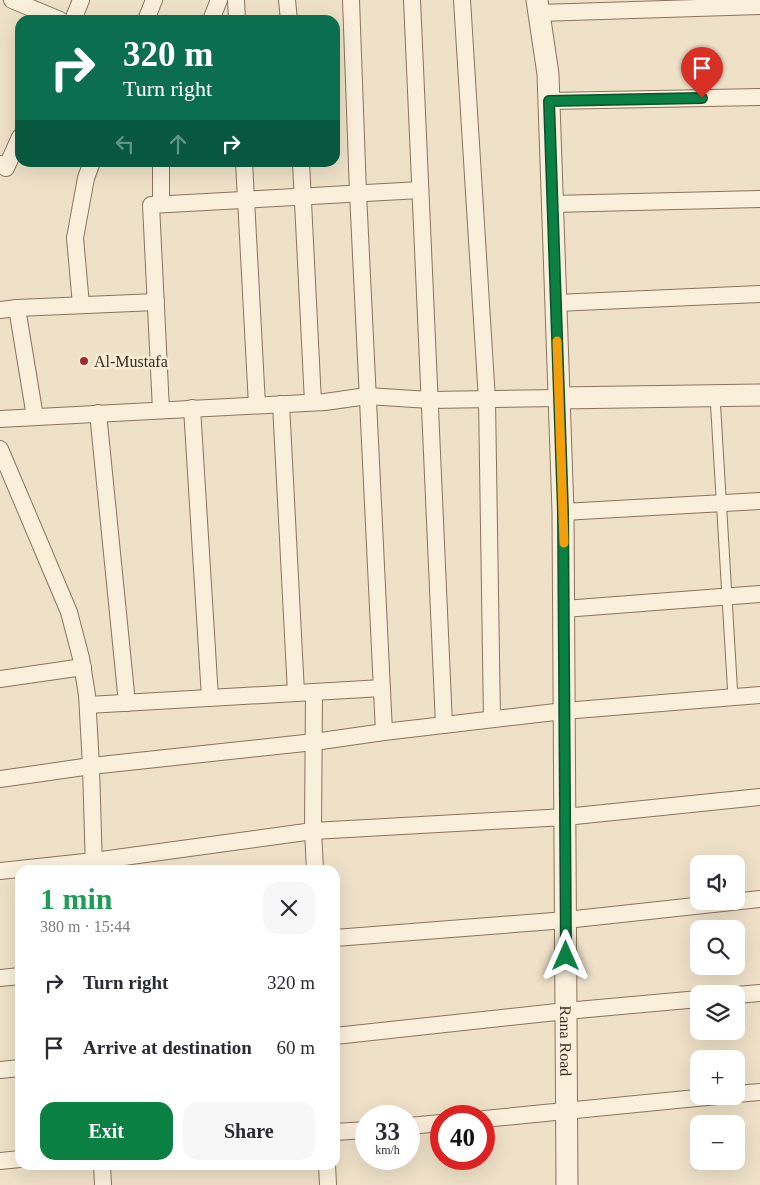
<!DOCTYPE html>
<meta charset="utf-8">
<style>
:root{--surface:#fff;--page:#f7f7f7;--text:#2b2b33;--muted:#7c7c81;--accent:#0b8043}
body{margin:0;font-family:"Times New Roman",serif;background:var(--page);color:var(--text);height:100vh;display:flex;flex-direction:column;font-size:19px;white-space:nowrap}
*{box-sizing:border-box;margin:0}
p{font-size:16px;color:var(--muted)}
.icon{flex:none;width:28px;height:28px;fill:none;stroke:currentColor;stroke-width:2;stroke-linecap:round;stroke-linejoin:round}
.map{position:relative;flex:1;overflow:hidden}
.panel{position:absolute;left:15px;top:865px;width:325px;height:305px;display:flex;flex-direction:column;background:var(--surface);border-radius:15px;box-shadow:0 5px 20px #0002}
.panel>*{flex:none}
.banner{position:absolute;left:15px;top:15px;width:325px;height:152px;border-radius:15px;box-shadow:0 5px 20px #0002;background:#0b6e4f;color:#fff;overflow:hidden}
.buttons{position:absolute;left:690px;top:855px;display:grid;gap:10px}
.buttons a{display:grid;place-items:center;width:55px;height:55px;border-radius:10px;background:var(--surface);box-shadow:0 5px 20px #0002;font-size:25px}
.speed{position:absolute;left:355px;top:1105px;display:flex;gap:10px;font-size:25px;font-weight:700;text-align:center}
.speed>*{display:grid;place-content:center;width:65px;height:65px;border-radius:50%;background:var(--surface);box-shadow:0 5px 20px #0002;line-height:1}
.speed small{font-size:12px;font-weight:400}
.speed .limit{border:8px solid #d22;background:#fff;color:#111}
.pin{position:absolute;display:grid;place-items:center;width:42px;height:42px;color:#fff;margin:-51px -21px;border-radius:50% 50% 50% 0;rotate:-45deg;box-shadow:0 0 5px #0007}
.pin .icon{rotate:45deg}
.me{position:absolute;width:55px;margin:-28px;rotate:0deg;stroke-linejoin:round;filter:drop-shadow(0 0 4px #0008)}
.turn{display:flex;align-items:center;gap:18px;height:105px;padding:0 25px;font-size:22px}
.turn .icon{width:65px;height:65px;stroke-width:2.5}
.turn b{display:block;font-size:35px;line-height:42px}
.lanes{display:flex;align-items:center;height:48px;padding:0 25px;background:#0003;justify-content:center;gap:25px;direction:ltr}
.lanes .off{opacity:.35}
.round{display:grid;place-items:center;flex:none;width:52px;height:52px;border-radius:15px;background:var(--page)}
.head{display:flex;align-items:center;justify-content:space-between;height:85px;padding:0 25px}
h1{font-size:30px;font-weight:800;line-height:38px;color:#1e9e55}
.primary-button{display:flex;gap:10px;margin-top:auto;padding:10px 25px}
.primary-button a{flex:1;height:58px;border-radius:15px;background:var(--accent);color:#fff;font-size:20px;font-weight:800;line-height:58px;text-align:center}
.primary-button a+a{background:var(--page);color:var(--text)}
ul{padding:0;list-style:none}
li{display:flex;align-items:center;gap:15px;height:65px;padding:0 25px}
li div{flex:1}
li b{display:block;font-size:19px}
li em{font-style:normal}
.map>svg:first-child{display:block}
</style>
<div class="map">
<svg width="760" height="1185" viewBox="0 0 760 1185">
<rect width="100%" height="100%" fill="#efe1c8"/>
<g fill="none" stroke-linecap="round" stroke-linejoin="round">
<defs>
<polyline id="service" points="715,396 733,698"/>
<g id="minor">
<polyline points="12,0 60,20"/>
<polyline points="236,0 237,20"/>
<polyline points="287,0 289,20"/>
<polyline points="351,0 358,193 384,732"/>
<polyline points="412,0 444,725"/>
<polyline points="462,0 487,400 492,719"/>
<polyline points="539,13 760,6"/>
<polyline points="73,20 81,0"/>
<polyline points="146,20 154,0"/>
<polyline points="211,20 219,0"/>
<polyline points="549,101 760,97"/>
<polyline points="244,162 257,405"/>
<polyline points="301,162 313,402"/>
<polyline points="0,164 6,168 20,137"/>
<polyline points="161,204 161,162"/>
<polyline points="552,204 760,199"/>
<polyline points="556,303 760,294"/>
<polyline points="81,305 75,238 86,178 92,162"/>
<polyline points="17,308 35,417"/>
<polyline points="0,310 17,308 156,302"/>
<polyline points="281,404 296,693"/>
<polyline points="192,408 210,698"/>
<polyline points="161,410 151,205 420,190"/>
<polyline points="98,413 127,703"/>
<polyline points="0,419 325,402 367,396 430,400 559,398"/>
<polyline points="0,449 69,612 81,658 87,695 91,766 94,870"/>
<polyline points="563,512 760,501"/>
<polyline points="564,609 760,594"/>
<polyline points="0,679 83,667"/>
<polyline points="314,692 313,831 315,870"/>
<polyline points="88,705 382,688"/>
<polyline points="0,779 91,766 314,742 384,732 564,711 760,695"/>
<polyline points="0,871 94,861 313,831 565,817 760,797"/>
<polyline points="335,938 566,920 760,899"/>
<polyline points="0,978 20,976"/>
<polyline points="736,995 760,993"/>
<polyline points="335,1036 566,1011 699,999"/>
<polyline points="0,1070 20,1068"/>
<polyline points="736,1094 760,1092"/>
<polyline points="484,1119 717,1096"/>
<polyline points="409,1126 441,1123"/>
<polyline points="335,1132 366,1130"/>
<polyline points="0,1161 20,1159"/>
<polyline points="102,1165 103,1185"/>
<polyline points="327,1165 328,1185"/>
</g>
<g id="tertiary">
<path id="s1" d="M537,0L548,74L563,512L567,1185"/>
<polyline points="559,398 760,395"/>
</g>
</defs>
<!-- service casing -->
<use href="#service" stroke="#8b735d" stroke-width="11"/>
<!-- minor casing -->
<use href="#minor" stroke="#8b735d" stroke-width="18"/>
<!-- tertiary casing -->
<use href="#tertiary" stroke="#8b735d" stroke-width="23"/>
<!-- service -->
<use href="#service" stroke="#f9efdb" stroke-width="9"/>
<!-- minor -->
<use href="#minor" stroke="#f9efdb" stroke-width="16"/>
<!-- tertiary -->
<use href="#tertiary" stroke="#f9efdb" stroke-width="21"/>
</g>
<g fill="none" stroke-linecap="round" stroke-linejoin="round">
<defs>
<polyline id="route" points="566,956 563,512 549,101 702,98"/>
</defs>
<!-- route casing -->
<use href="#route" stroke="#07532c" stroke-width="12"/>
<!-- route -->
<use href="#route" stroke="#0b8043" stroke-width="9"/>
<!-- slow -->
<polyline stroke="#f59e0b" stroke-width="9" points="557,341 564,543"/>
</g>
<!-- markers -->
<circle fill="#9a2c32" stroke="#f6ecd7" stroke-width="2" cx="84" cy="361" r="5"/>
<g text-anchor="middle" dominant-baseline="central" stroke-width="5" stroke-linejoin="round" paint-order="stroke">
<!-- poi labels -->
<g font-size="16" fill="#3b2c20" stroke="#f6ecd7" text-anchor="start">
<text x="94" y="361">Al-Mustafa</text>
</g>
<!-- street labels -->
<g font-size="16" fill="#3b2c20" stroke="#f6ecd7">
<text stroke="none"><textPath href="#s1" startOffset="1042">Rana Road</textPath></text>
</g>
</g>
</svg>
<div class="buttons">
<a><svg class="icon" aria-label="sound" viewBox="0 0 24 24"><path d="M4 9h4l5-4v14l-5-4H4zM17 9q2 3 0 6"/></svg></a>
<a><svg class="icon" aria-label="search" viewBox="0 0 24 24"><circle cx="10" cy="10" r="6"/><path d="M15 15l6 6"/></svg></a>
<a><svg class="icon" aria-label="layers" viewBox="0 0 24 24"><path d="M12 4l9 5-9 5-9-5zM3 14l9 5 9-5"/></svg></a>
<a>+</a>
<a>−</a>
</div>
<div class="speed"><div>33<small>km/h</small></div><div class="limit">40</div></div>
<div class="pin" style="left:702px;top:98px;background:#d93025"><svg class="icon" aria-label="arrive" viewBox="0 0 24 24"><path d="M6 21V4h12l-3 4 3 4H6"/></svg></div>
<svg class="me" style="left:566px;top:956px" viewBox="-20 -20 40 40"><path d="M0-17L14 15 0 8-14 15z" fill="#0b8043" stroke="#fff" stroke-width="4"/></svg>
<div class="banner">
<div class="turn"><svg class="icon" aria-label="right" viewBox="0 0 24 24"><path d="M7 20v-9h11M14 6l5 5-5 5"/></svg><div><b>320 m</b>Turn right</div></div>
<div class="lanes"><svg class="icon off" aria-label="left" viewBox="0 0 24 24"><path d="M17 20v-9H6M10 6l-5 5 5 5"/></svg><svg class="icon off" aria-label="ahead" viewBox="0 0 24 24"><path d="M12 20V5M6 11l6-6 6 6"/></svg><svg class="icon" aria-label="right" viewBox="0 0 24 24"><path d="M7 20v-9h11M14 6l5 5-5 5"/></svg></div>
</div>
<section class="panel">
<div class="head"><div><h1>1 min</h1><p>380 m · 15:44</p></div><a class="round"><svg class="icon" aria-label="close" viewBox="0 0 24 24"><path d="M6 6l12 12M18 6L6 18"/></svg></a></div>
<ul>
<li><svg class="icon" aria-label="right" viewBox="0 0 24 24"><path d="M7 20v-9h11M14 6l5 5-5 5"/></svg><div><b>Turn right</b></div><em>320 m</em></li>
<li><svg class="icon" aria-label="arrive" viewBox="0 0 24 24"><path d="M6 21V4h12l-3 4 3 4H6"/></svg><div><b>Arrive at destination</b></div><em>60 m</em></li>
</ul>
<div class="primary-button"><a>Exit</a><a>Share</a></div>
</section>
</div>
